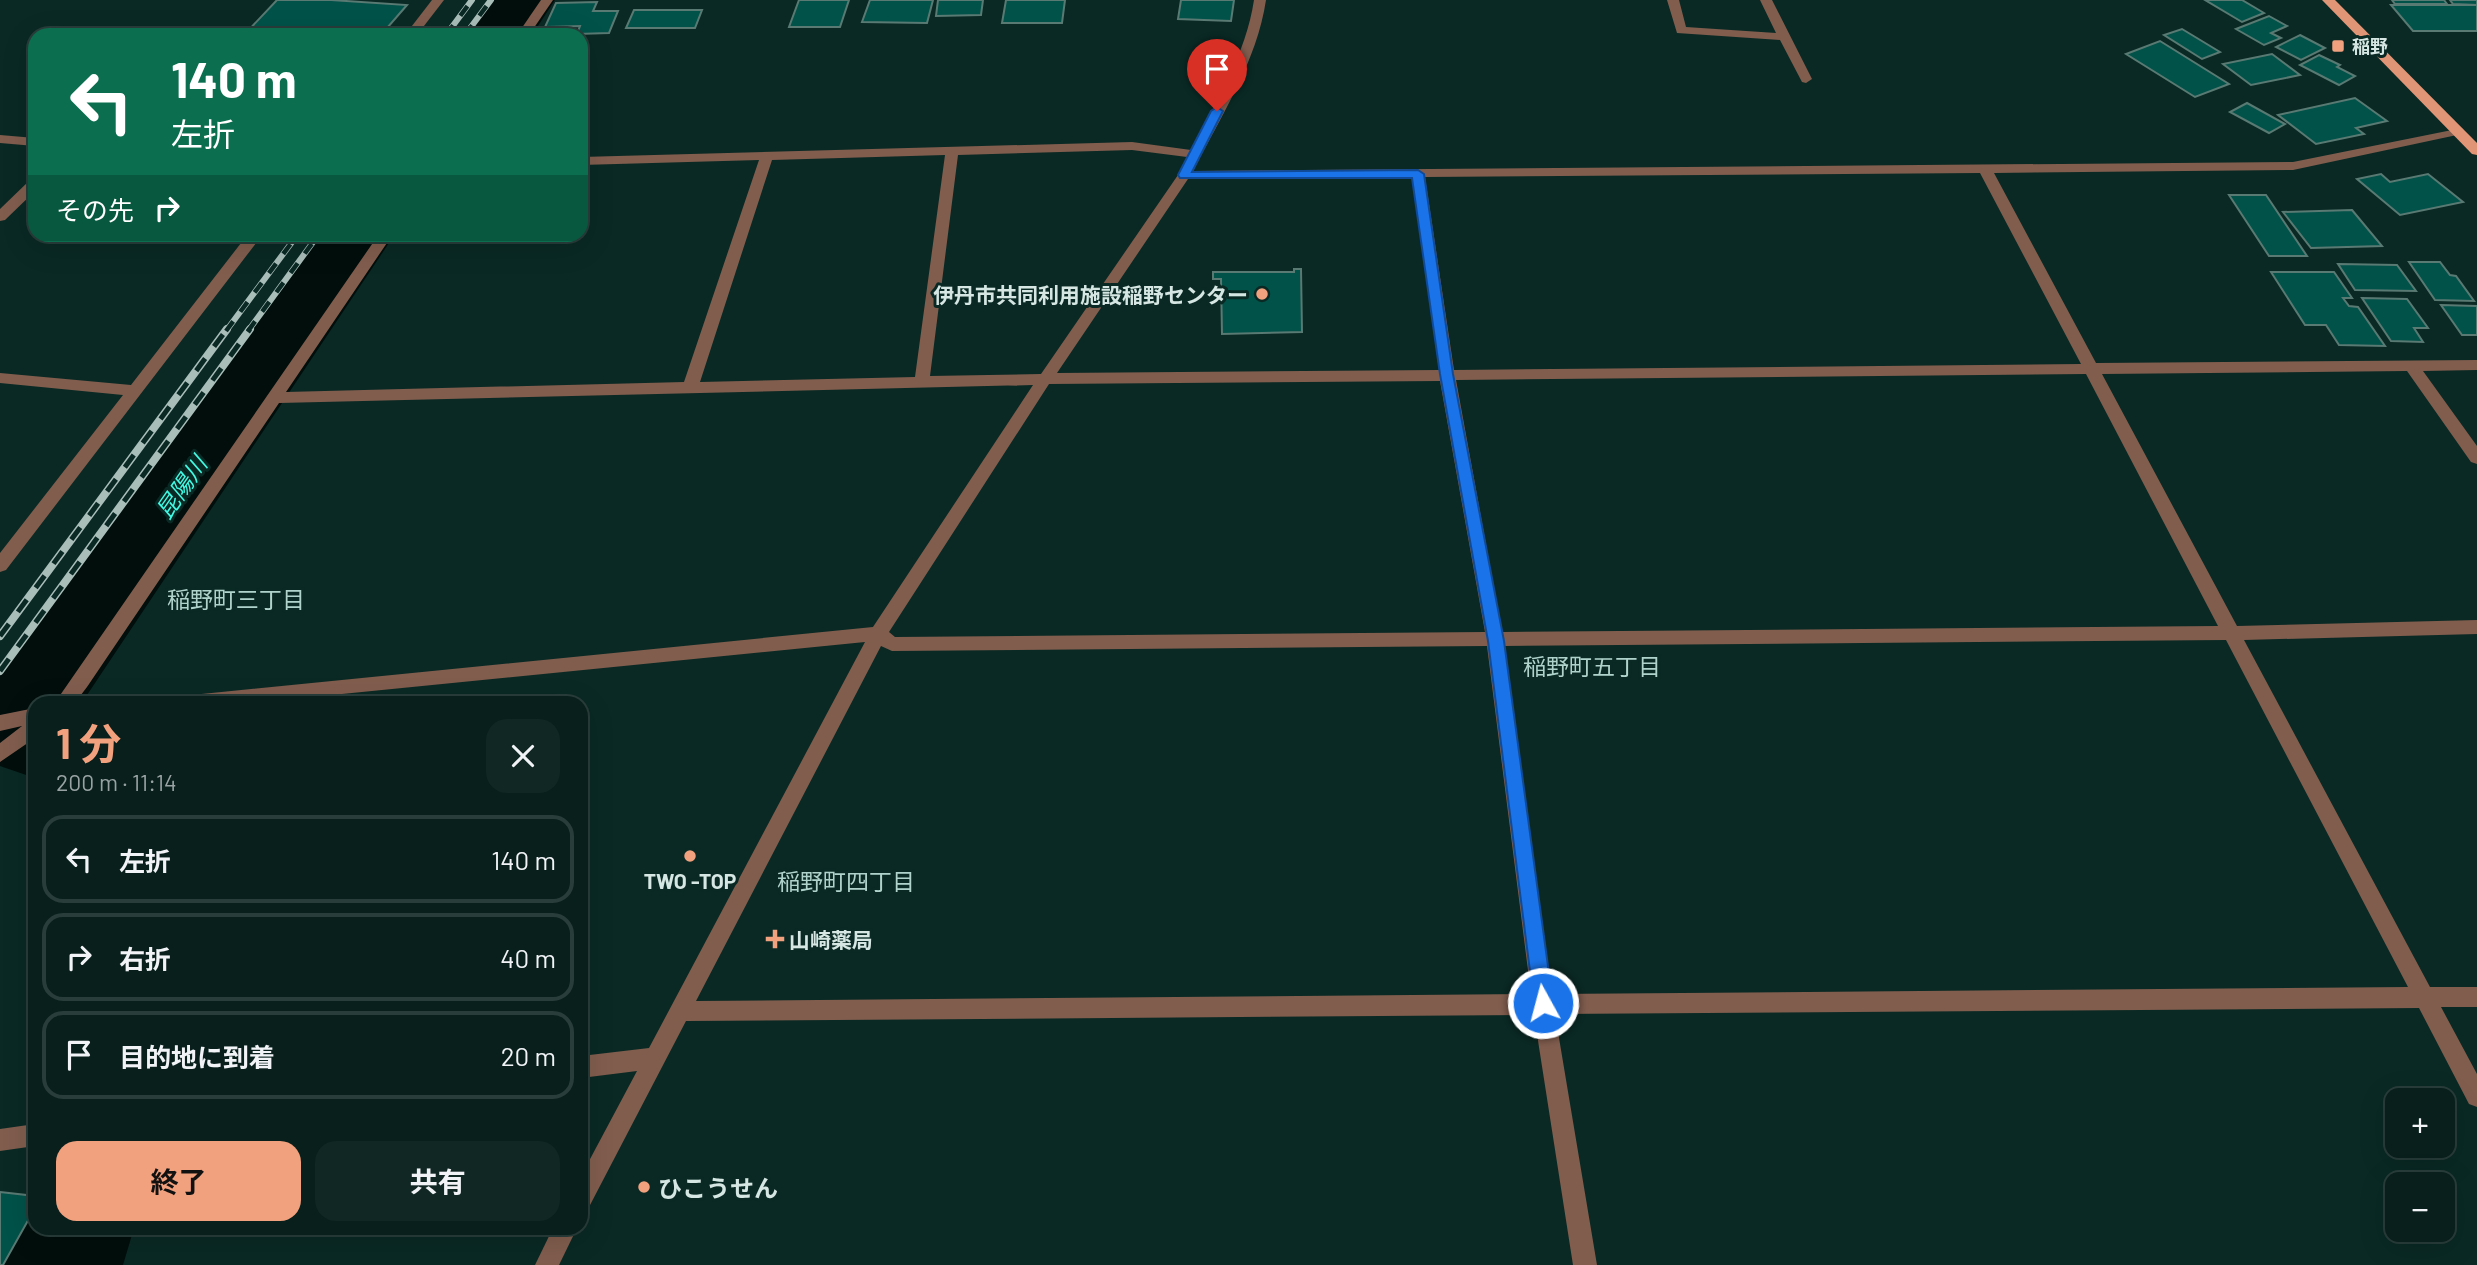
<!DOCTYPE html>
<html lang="ja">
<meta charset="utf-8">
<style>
:root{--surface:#081f1b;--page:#112724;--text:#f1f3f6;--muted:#98a2a3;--line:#293d3a;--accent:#f2a17e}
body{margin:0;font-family:Barlow,"Noto Sans JP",sans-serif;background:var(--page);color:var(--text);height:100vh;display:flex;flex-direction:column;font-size:26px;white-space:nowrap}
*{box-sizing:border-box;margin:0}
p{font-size:23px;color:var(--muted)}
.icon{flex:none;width:38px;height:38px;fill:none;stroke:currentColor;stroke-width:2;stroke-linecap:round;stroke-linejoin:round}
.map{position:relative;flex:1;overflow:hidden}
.drawer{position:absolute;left:28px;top:696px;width:560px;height:539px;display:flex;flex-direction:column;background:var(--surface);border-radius:21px;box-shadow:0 7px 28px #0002,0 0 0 2px var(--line)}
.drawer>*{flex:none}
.banner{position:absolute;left:28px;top:28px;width:560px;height:214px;border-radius:21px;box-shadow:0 7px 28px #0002,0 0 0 2px var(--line);background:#0b6e4f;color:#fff;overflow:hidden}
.fabs{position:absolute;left:2385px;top:1088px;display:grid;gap:14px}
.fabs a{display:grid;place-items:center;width:70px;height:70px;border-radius:14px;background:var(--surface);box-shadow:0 7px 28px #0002,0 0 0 2px var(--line);font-size:35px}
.pin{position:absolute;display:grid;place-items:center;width:60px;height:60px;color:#fff;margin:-72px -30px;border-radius:50% 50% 50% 0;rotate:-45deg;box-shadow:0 0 7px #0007}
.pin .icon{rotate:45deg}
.me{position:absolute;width:77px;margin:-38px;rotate:353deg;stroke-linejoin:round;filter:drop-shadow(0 0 5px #0008)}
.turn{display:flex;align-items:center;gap:24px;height:147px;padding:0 28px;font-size:32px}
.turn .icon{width:91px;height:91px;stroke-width:2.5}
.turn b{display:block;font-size:49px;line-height:60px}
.then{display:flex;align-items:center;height:66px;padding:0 28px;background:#0003;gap:14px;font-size:26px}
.round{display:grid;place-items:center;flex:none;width:74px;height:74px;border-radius:21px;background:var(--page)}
.head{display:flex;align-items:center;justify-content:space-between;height:119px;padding:0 28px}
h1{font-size:42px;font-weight:700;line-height:52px;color:var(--accent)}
.action{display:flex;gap:14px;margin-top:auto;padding:14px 28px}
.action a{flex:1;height:80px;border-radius:21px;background:var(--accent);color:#111;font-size:28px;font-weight:700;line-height:80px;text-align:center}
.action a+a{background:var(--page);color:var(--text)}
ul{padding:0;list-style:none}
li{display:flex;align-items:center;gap:21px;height:88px;margin:0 14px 10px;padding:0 14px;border:4px solid var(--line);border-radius:21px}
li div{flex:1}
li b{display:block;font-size:26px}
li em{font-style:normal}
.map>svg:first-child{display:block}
</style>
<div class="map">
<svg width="2477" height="1265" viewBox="0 0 2477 1265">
<rect width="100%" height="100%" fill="#0a2924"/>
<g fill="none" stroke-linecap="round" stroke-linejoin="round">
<!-- river -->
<g fill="#010e0b" fill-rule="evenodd">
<polygon points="493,0 555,0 532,35 468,35"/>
<polygon points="320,234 395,234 81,704 35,704 35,778 0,766 0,665"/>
<polygon points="35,1183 35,1228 134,1228 123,1265 0,1265 30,1185"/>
</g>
</g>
<!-- building -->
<g fill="#015249" stroke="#597973" stroke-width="2">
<polygon points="277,0 331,0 407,5 381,35 244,35"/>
<polygon points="799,0 849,0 840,27 789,27"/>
<polygon points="870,0 933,0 927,23 862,22"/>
<polygon points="938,0 983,0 981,15 936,16"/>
<polygon points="1006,0 1065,0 1062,23 1002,23"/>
<polygon points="1181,0 1234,0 1231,21 1178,19"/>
<polygon points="2205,0 2242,0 2264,13 2242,22"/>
<polygon points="2392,0 2444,0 2447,4 2395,4"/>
<polygon points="2450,0 2477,0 2477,5 2453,4"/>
<polygon points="597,2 593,11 618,11 609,33 577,34 580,26 545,27 556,3"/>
<polygon points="2391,5 2477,5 2477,31 2413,31"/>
<polygon points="634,10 702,10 695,28 626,28"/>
<polygon points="2269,16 2287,26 2271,33 2281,38 2264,45 2236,29"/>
<polygon points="2182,29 2220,52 2202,59 2164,35"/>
<polygon points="2300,35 2325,48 2301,60 2276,47"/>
<polygon points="2160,41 2229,84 2195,97 2126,54"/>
<polygon points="2272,54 2300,75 2251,85 2223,64"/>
<polygon points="2319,55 2340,65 2337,67 2355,76 2339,85 2300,65"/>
<polygon points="2355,98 2387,121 2356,128 2364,134 2316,144 2278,115"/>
<polygon points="2247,103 2285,124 2269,133 2230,112"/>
<polygon points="2381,174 2390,182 2428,174 2463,202 2400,215 2357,179"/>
<polygon points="2229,195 2266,195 2307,256 2269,256"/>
<polygon points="2352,210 2382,246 2311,248 2283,212"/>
<polygon points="2409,262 2440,262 2450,275 2456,276 2474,301 2435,300"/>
<polygon points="2338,264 2397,265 2416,291 2355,290"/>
<polygon points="1294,269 1301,269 1302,332 1222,334 1221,279 1213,279 1213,272 1294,272"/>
<polygon points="2271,272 2334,272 2352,298 2343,298 2349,306 2358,307 2385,346 2339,345 2326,325 2305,325"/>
<polygon points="2362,298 2407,299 2428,328 2414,328 2423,342 2391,341"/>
<polygon points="2441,305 2477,306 2477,335 2462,335"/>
<polygon points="0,1192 35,1196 35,1208 3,1265 0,1265"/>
</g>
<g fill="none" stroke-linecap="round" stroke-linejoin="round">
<!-- minor -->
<g fill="#815d4e" fill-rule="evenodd">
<polygon points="432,0 444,0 417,35 405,35"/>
<polygon points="541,0 553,0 529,35 517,35"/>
<path d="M1254,0H1266C1257,61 1221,116 1193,171L2293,162L2462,128L2463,131L2457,135L2293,170L1994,173L2096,363L2477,360V370L2423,371L2477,446V464L2471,462L2407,371L2102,374L2237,626L2477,620V634L2244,640L2430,987H2477V1007H2441L2477,1074V1107L2469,1104L2419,1008L1555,1014L1597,1265H1573L1534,1015L686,1021L589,1207L581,1210V1176L637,1071L581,1078V1056L649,1048L865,642L242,704H149L152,699L873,627L1033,385L279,403L87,687L74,704H54L379,234H393L286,392L684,382L759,160L581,165V157L1132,142L1191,150C1216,102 1246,54 1254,0ZM1132,150L1187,157L1178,175L1041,374L930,376L958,155ZM945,155L915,377L700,382L772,160ZM1980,173L2081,364L1454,370L1425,177ZM1412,177L1439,370L1057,373L1188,179ZM2086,374L2218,626L1502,632L1456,380ZM1440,381L1485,632L895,637L889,632L1049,384ZM2226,640L2408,987L1552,994L1504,646ZM881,646L892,651L1487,646L1531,994L696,1001Z"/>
<polygon points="1667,0 1679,0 1686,27 1776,33 1760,0 1772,0 1812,79 1806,83 1802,82 1780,40 1677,33"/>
<polygon points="0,135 35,138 35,146 0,143"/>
<polygon points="35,179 35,191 5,220 0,221 0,209 30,180"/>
<polygon points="248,234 263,234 6,570 0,572 0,553 123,395 0,383 0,373 131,385"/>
<polygon points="35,708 35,738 0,762 0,743 22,726 0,731 0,715"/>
<polygon points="35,1124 35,1146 0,1151 0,1129"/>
<polygon points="553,1228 577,1228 559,1265 535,1265"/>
</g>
<!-- major -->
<polygon fill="#e09676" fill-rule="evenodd" points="2322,0 2335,0 2477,143 2477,155 2472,154"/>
<defs>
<g id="rail-far1">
<polyline points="446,35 472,0"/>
<polyline points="465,35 491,0"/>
<polyline points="226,331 298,234"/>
<polyline points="248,331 319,234"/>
</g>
<g id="rail">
<polyline points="0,636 227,329"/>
<polyline points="0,671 250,329"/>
</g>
</defs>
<!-- rail-far1 casing -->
<use href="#rail-far1" stroke="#a9bdb9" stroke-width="6"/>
<!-- rail casing -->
<use href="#rail" stroke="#a9bdb9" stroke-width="8"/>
<!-- rail-far1 -->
<use href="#rail-far1" stroke="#0a2924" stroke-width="4.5" stroke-dasharray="12" stroke-linecap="butt"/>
<!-- rail -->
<use href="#rail" stroke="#0a2924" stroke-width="5" stroke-dasharray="15" stroke-linecap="butt"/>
</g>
<!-- route -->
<polygon fill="#1a73e8" stroke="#114b97" stroke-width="2" points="1217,107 1223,111 1192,172 1418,170 1424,174 1453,374 1504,641 1553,1003 1550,1010 1543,1013 1537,1010 1534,1003 1488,641 1440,374 1412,178 1180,178 1178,175 1211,111"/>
<!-- markers -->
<g fill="#f2a17e" stroke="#0a2924" stroke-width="2.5">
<rect x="2331" y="39" width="14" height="14" rx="3.5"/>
<circle cx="1262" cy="294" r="7"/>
<circle cx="690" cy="856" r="7"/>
<path d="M771.5 928.5h7v7h7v7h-7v7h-7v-7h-7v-7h7z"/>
<circle cx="644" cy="1187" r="7"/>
</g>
<g text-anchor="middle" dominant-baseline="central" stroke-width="6" stroke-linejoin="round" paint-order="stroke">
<!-- far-poi labels -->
<g font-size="18" font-weight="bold" fill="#d6e7e3" stroke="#0a2924" text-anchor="start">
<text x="2352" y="46">稲野</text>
</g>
<!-- poi labels -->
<g font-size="21" font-weight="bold" fill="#d6e7e3" stroke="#0a2924" text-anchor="end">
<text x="1248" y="294">伊丹市共同利用施設稲野センター</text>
<text x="690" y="880" text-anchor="middle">TWO -TOP</text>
<text x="789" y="939" text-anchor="start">山崎薬局</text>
</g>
<!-- water labels -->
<g font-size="23" font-style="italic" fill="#41fae3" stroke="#0a2924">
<text transform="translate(181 487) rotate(-55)">昆陽川</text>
</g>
<!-- neighbourhood labels -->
<g font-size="23" fill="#afd2cb" stroke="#0a2924">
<text x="236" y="599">稲野町三丁目</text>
<text x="1592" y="666">稲野町五丁目</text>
<text x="846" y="881">稲野町四丁目</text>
</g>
<!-- near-poi labels -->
<g font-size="24" font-weight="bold" fill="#d6e7e3" stroke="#0a2924" text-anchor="start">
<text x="658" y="1187">ひこうせん</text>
</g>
</g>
</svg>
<div class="fabs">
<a>+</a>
<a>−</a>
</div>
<div class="pin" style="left:1217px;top:111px;background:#d93025"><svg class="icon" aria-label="arrive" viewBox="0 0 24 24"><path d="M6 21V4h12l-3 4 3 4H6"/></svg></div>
<svg class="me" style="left:1543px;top:1003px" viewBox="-20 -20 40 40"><circle r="17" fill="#1a73e8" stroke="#fff" stroke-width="3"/><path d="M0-11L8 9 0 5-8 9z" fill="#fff"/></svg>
<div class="banner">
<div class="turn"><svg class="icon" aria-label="left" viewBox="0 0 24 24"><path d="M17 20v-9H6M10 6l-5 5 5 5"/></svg><div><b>140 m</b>左折</div></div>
<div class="then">その先<svg class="icon" aria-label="right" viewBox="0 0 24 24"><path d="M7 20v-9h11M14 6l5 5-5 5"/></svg></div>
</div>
<section class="drawer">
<div class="head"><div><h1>1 分</h1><p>200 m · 11:14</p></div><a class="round"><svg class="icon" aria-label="close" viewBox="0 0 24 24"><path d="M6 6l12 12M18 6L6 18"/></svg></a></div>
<ul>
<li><svg class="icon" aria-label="left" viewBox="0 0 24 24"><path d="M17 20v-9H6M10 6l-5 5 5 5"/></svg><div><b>左折</b></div><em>140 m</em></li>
<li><svg class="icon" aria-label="right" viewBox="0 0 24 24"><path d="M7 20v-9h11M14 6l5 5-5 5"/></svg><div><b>右折</b></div><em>40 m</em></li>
<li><svg class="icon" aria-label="arrive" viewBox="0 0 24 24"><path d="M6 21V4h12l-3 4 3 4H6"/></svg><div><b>目的地に到着</b></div><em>20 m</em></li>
</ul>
<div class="action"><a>終了</a><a>共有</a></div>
</section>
</div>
